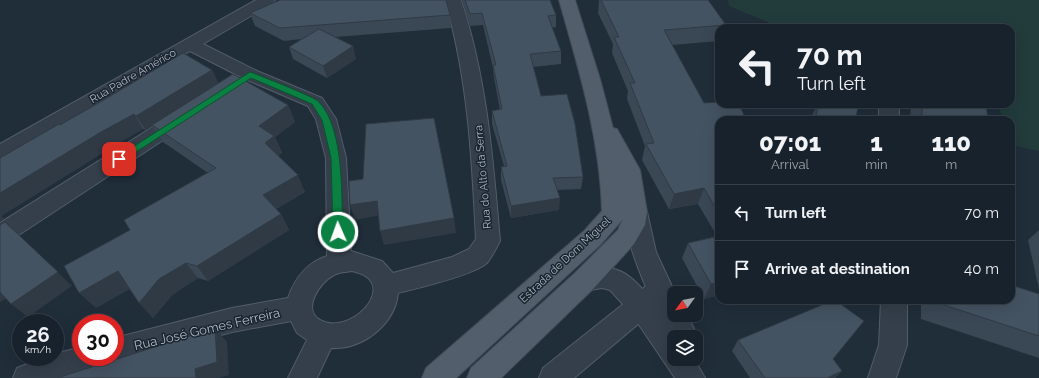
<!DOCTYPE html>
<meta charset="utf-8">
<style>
:root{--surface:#18222c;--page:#252f38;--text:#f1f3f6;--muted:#9fa4a9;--line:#363f48}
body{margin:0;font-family:Raleway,sans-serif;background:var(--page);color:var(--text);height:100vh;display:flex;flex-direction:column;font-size:15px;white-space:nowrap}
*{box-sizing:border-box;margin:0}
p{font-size:13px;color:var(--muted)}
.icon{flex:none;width:22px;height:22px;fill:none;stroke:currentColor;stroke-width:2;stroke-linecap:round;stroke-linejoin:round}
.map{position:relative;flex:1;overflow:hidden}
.details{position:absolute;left:715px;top:116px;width:300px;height:188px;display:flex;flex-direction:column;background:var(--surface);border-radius:12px;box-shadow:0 4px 16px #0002,0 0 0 1px var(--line)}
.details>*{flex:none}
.top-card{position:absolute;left:715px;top:24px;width:300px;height:84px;border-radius:12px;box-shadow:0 4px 16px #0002,0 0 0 1px var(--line);background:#18222c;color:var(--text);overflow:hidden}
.needle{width:26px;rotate:237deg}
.buttons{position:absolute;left:667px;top:286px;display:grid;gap:8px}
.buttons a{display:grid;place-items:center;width:36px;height:36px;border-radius:8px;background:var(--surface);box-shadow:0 4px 16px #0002,0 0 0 1px var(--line);font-size:20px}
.speed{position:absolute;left:12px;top:314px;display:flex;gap:8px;font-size:20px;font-weight:700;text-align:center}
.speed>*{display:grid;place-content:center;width:52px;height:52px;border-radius:50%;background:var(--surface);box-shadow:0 4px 16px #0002,0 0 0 1px var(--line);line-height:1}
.speed small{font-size:10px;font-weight:400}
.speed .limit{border:6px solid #d22;background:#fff;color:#111}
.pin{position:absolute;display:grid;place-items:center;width:34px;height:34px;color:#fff;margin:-17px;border-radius:8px;box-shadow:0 2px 6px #0006}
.me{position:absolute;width:44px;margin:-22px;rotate:358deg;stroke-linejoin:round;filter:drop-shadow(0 0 3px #0008)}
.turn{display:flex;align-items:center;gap:14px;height:84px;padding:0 16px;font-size:18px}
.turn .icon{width:52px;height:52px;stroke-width:2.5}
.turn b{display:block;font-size:28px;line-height:34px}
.eta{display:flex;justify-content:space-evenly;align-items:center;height:68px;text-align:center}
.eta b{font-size:24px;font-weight:800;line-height:28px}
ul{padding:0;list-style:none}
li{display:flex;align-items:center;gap:12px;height:56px;padding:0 16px;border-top:1px solid var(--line)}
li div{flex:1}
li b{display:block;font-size:15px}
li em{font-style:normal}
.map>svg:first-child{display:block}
</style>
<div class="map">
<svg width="1039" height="378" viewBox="0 0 1039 378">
<rect width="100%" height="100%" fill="#202e3a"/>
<!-- green -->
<polygon fill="#223b3b" points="728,0 1039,0 1039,151 1012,145 1011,120 1003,120 998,104 1011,104 1011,28 782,28 729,6"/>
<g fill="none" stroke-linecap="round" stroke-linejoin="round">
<defs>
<g id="minor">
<path d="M256,0H275L273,3L203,44L257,71L322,98L336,119L346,158L351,251L382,261L393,273L452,257L469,249L476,239C472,158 468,78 445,0H461C487,79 493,159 500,241C496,248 492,257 487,263C474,275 418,288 398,293C395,325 362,350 331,348L317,378H288L307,340L297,333L291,321L232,332L115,364L105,360L103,366L65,378H13L17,368L45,357H55V354L81,347V357H115V338L232,308L288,298C295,278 306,263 327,256L326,158L316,119L308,106L245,79L190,51L7,158L0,160V144ZM352,271C356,272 360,273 364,275C393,291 349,336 320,320C301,309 321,281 334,275C339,272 346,272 352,271Z"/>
<rect x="879" y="104" width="20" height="16"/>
<polygon points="182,111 189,113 192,118 189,123 8,242 0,244 0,223 175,113"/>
<polygon points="660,279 669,282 673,290 669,298 574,378 539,378 543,368 651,282"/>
<polygon points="881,300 907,300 907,345 896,378 868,378 879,345"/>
</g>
<path id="tertiary" d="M636,203L644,206L647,212L656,252L675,293L674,315H687L698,337L696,342V337H674V359H694L705,378H675L631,313L610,290L602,288L585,291L576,288L572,280L576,272C614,259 632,273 654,304C644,284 618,225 628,206Z"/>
<path id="primary" d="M559,0H575L600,79L613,128L617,129L640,170L647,212L645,225L634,244L594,288L501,378H467L471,368L576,272L618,230L623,219L600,245L456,378H422L426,368L584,231L602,211C600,138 579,70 559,0Z"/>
</defs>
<!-- minor casing -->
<use href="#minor" stroke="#525d68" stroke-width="2"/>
<!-- tertiary casing -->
<use href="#tertiary" stroke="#525d68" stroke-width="2"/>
<!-- primary casing -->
<use href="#primary" stroke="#404b57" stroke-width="2"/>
<!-- minor -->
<use href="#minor" fill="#343f4b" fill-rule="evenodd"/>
<!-- tertiary -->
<use href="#tertiary" fill="#343f4b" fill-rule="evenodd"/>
<!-- primary -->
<use href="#primary" fill="#525e6b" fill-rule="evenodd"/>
</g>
<!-- wall -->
<g fill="#3a4754">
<polygon points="462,0 550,0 556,15 556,27 552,28 561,51 561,64 533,67 541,96 583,177 581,189 557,190 559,210 511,218 501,180 501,167 504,166 492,124 492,111 500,110 494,78 493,68 483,25 470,26"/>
<polygon points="599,0 708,0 726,25 725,28 719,28 719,41 672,45 704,103 719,120 719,295 704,299 682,258 688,243 717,236 698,204 669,209 642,160 645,146 627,99 628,91 612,53 613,44 598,13"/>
<polygon points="250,13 450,15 451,28 335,37 356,59 327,78 293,59 289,47 301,39 284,41 255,26"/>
<polygon points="212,70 218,83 288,105 295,122 275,137 282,153 278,156 305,192 276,209 281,214 289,230 208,281 198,278 172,295 153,318 129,289 96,308 130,230 208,173 163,142 152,126 146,130 143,129 112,147 1,216 4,219 0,222 0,158 60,125"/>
<polygon points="818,104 859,104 855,120 811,120 812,115"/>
<polygon points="911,104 986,104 988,120 910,120"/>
<polygon points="1039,230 1039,289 1028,240"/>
<polygon points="1039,294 1039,358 921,319 921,300 1011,300"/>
<polygon points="738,340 833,359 842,371 835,378 750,378 732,351"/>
</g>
<!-- shaded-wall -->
<g fill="#303a45">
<polygon points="353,46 356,59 327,78 323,66"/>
<polygon points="212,70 219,85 146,130 136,116"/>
<polygon points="288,105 295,122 275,137 282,153 273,160 265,143 259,126"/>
<polygon points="134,114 143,129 112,147 1,216 4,219 0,222 0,193 101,132"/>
<polygon points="298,175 305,192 271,212 263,195"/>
<polygon points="704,188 698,204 669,209 674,194"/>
<polygon points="560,198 559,210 511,218 511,206"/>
<polygon points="377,201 381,215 355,220 350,205"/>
<polygon points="281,214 289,230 208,281 197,266"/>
<polygon points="454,218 456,233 384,245 380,231"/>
<polygon points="5,222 72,286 28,317 11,304"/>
<polygon points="186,263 198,278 172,295 153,318 139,303 159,279"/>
<polygon points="118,271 133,286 96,308 79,293"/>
<polygon points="719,282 719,295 704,299 711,284"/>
<polygon points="0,290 9,297 0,302"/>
<polygon points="215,328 227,342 229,375 219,378 196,378 195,369"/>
<polygon points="842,371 835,378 827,378"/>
</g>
<!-- building -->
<g fill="#445362" stroke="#303a45">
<polygon points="280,0 446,0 450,15 280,28 250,13"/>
<polygon points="465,0 550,0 556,15 548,16 561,51 530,54 541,96 567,94 575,124 583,177 553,178 560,198 511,206 501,167 507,166 492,111 502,109 493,65 496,65 482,13 470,14"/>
<polygon points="601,0 708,0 726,25 664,30 704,103 719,102 719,104 739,104 746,120 719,120 719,214 704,188 674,194 646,144 654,143 630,83 635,83 614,37 619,37"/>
<polygon points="319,29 353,46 323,66 289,47"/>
<polygon points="183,53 212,70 136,116 134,114 101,132 0,193 0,158 59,124 60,125 102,101"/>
<polygon points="233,74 288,105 259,126 274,136 265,143 298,175 263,195 281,214 197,266 186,263 159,279 139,303 118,271 79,293 64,266 130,230 124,220 216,168 152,125"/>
<polygon points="819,104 859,104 855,120 815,120"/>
<polygon points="922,104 986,104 988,120 924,120 924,118 922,117"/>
<polygon points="434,118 454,218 380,231 377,201 350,205 349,181 363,179 366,124"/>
<polygon points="5,222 58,272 11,304 0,292 0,225"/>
<polygon points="719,236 719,282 711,284 688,243"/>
<polygon points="1011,285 1039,294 1039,336 938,303 937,300 1011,300"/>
<polygon points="834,300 835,300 864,321 833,359 842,371 827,378 765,378 738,340"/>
<polygon points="215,328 217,362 195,369 196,378 57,378"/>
</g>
<!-- route -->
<path fill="#0b8043" stroke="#07532c" d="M250,72C259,75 314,97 318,101C345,128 341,196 343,232L341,235H334L333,232L331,158L322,120L312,104L251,78L122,161L119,162L114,159Z"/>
<g text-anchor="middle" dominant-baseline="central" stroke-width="3" stroke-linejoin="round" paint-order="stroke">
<!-- street labels -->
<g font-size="11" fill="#afbac7" stroke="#1a242f">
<text transform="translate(133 76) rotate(-30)">Rua Padre Américo</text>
<text transform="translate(483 177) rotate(-95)">Rua do Alto da Serra</text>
<text transform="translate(565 260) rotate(-43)">Estrada de Dom Miguel</text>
</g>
<!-- near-street labels -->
<g font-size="13" fill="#afbac7" stroke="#1a242f">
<text transform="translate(207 329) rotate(-13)">Rua José Gomes Ferreira</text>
</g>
</g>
</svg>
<div class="buttons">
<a><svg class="needle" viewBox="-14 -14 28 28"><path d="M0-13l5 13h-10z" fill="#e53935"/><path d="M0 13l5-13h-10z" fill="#9fa4a9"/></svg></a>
<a><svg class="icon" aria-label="layers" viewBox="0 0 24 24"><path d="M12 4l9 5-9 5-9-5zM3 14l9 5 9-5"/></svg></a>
</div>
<div class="speed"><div>26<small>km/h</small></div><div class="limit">30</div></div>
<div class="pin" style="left:119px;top:159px;background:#d93025"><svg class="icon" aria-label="arrive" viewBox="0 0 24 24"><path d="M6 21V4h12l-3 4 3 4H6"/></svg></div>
<svg class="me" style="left:338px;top:232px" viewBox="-20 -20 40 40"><circle r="17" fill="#0b8043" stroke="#fff" stroke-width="3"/><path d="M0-11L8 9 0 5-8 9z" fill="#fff"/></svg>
<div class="top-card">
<div class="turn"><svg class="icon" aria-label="left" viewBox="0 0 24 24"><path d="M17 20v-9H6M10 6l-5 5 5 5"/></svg><div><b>70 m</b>Turn left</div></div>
</div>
<section class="details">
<div class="eta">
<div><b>07:01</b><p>Arrival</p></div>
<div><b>1</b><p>min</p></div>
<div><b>110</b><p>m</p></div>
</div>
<ul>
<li><svg class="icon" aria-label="left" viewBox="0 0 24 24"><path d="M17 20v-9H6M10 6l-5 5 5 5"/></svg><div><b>Turn left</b></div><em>70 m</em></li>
<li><svg class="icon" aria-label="arrive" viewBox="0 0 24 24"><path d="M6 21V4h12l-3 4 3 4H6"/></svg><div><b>Arrive at destination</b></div><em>40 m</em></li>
</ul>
</section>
</div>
